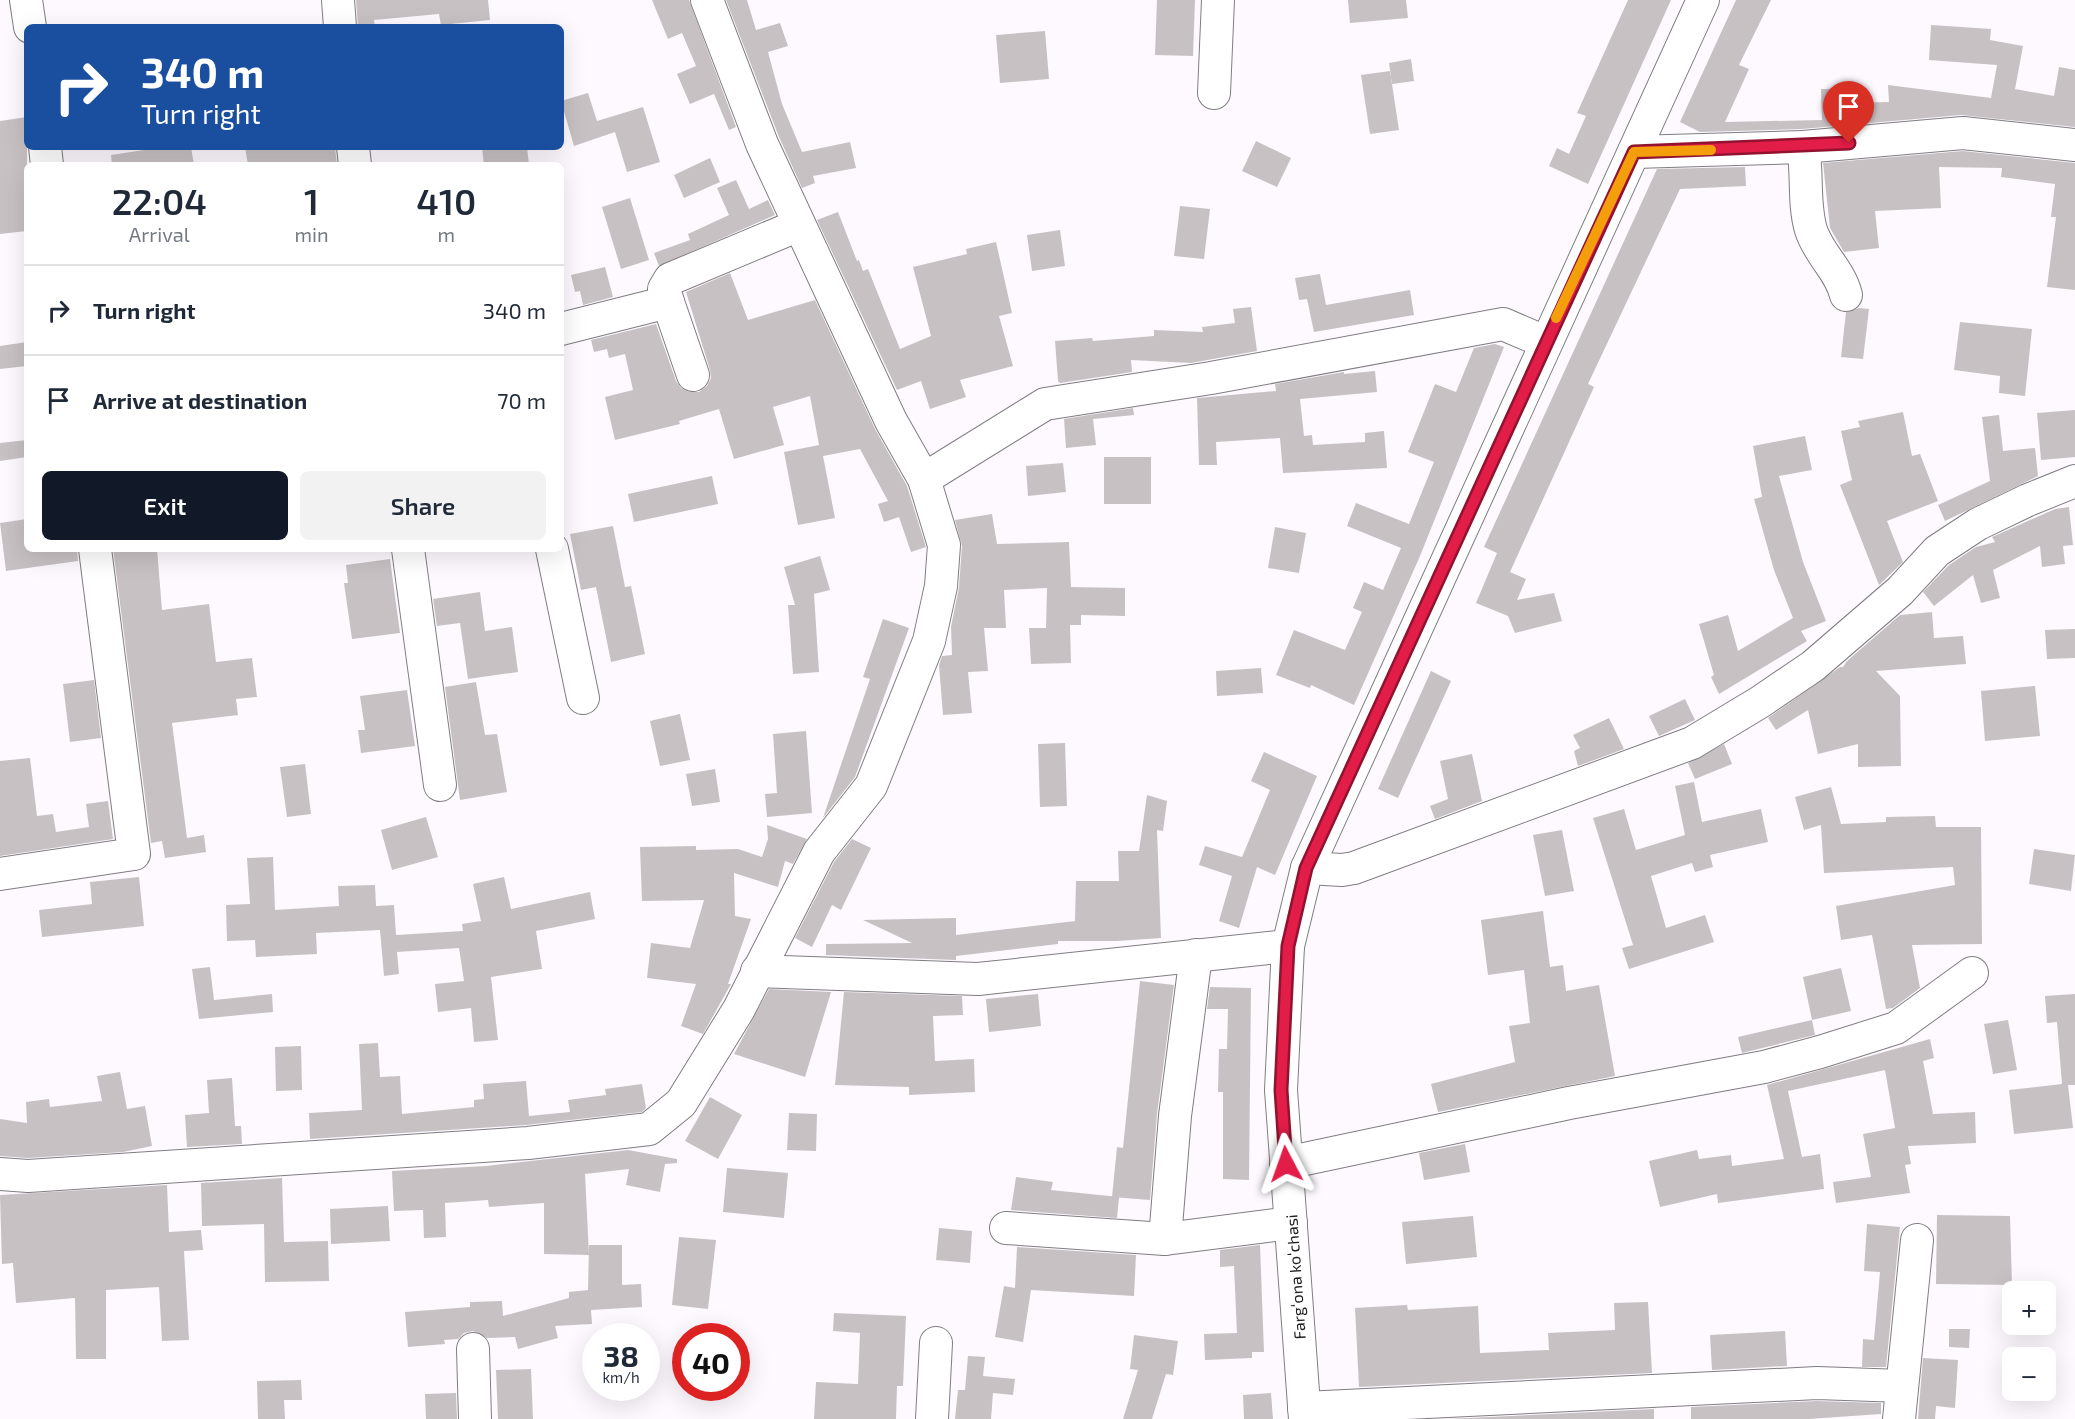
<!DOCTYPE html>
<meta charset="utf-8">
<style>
:root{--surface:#fff;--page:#f2f2f3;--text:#1f2937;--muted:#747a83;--line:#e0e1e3;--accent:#111827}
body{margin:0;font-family:"Exo 2",sans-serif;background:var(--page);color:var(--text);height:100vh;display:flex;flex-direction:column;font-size:22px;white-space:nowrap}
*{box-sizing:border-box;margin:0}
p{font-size:20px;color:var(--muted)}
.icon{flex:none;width:33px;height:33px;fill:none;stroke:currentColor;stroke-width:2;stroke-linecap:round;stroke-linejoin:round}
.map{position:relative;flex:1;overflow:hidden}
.drawer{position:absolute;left:24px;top:162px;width:540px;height:390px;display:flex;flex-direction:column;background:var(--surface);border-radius:9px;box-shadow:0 6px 24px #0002}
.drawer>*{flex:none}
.guide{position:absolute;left:24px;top:24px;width:540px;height:126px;border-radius:9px;box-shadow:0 6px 24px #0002;background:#1a4fa0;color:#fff;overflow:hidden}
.tools{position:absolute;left:2002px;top:1281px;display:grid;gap:12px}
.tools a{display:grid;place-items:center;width:54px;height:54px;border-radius:9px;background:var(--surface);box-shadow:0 6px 24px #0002;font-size:30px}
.speed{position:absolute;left:582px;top:1323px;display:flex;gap:12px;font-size:30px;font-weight:700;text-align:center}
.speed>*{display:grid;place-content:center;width:78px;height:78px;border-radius:50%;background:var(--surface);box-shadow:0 6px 24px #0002;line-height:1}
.speed small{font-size:15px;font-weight:400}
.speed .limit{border:9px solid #d22;background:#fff;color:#111}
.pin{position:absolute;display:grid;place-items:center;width:51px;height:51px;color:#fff;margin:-62px -26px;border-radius:50% 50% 50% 0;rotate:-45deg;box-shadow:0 0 6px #0007}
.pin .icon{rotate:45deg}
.me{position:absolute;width:66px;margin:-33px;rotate:356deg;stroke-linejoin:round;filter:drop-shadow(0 0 4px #0008)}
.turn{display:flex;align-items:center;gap:21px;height:126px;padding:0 18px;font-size:27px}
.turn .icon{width:78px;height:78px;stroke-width:2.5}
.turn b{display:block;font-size:42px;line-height:51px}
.eta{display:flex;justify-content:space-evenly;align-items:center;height:102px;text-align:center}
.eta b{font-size:36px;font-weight:600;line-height:42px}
.primary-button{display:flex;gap:12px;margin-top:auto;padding:12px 18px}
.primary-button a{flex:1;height:69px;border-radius:9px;background:var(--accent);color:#fff;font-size:24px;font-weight:600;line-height:69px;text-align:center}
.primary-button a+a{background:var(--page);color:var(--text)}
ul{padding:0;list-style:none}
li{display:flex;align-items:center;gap:18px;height:90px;padding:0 18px;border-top:2px solid var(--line)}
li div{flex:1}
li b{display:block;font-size:22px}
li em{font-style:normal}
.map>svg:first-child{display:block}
</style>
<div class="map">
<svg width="2075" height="1419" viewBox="0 0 2075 1419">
<rect width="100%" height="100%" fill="#fdf9ff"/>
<!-- building -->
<g fill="#c8c1c4">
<polygon points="356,0 488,0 490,20 441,25 439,14 374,20 375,27 358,27"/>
<polygon points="652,0 689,0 736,127 729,130 714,94 690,104 677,74 696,66 682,33 668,39"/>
<polygon points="726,0 747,0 756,30 780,23 788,46 768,52 782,104 802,152 850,142 856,168 813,176 815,183 802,188 779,137"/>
<polygon points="1157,0 1195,0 1193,56 1155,55"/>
<polygon points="1348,0 1406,0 1408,18 1350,23"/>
<polygon points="1628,0 1671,0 1588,184 1549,166 1557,148 1569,154 1586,116 1577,113"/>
<polygon points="1736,0 1771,0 1739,65 1749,69 1725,122 1822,120 1821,89 1849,89 1849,103 1889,102 1888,85 1991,98 1997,65 1929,60 1931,25 1991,29 1990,40 2023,46 2015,89 2054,96 2059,67 2075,70 2075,127 1961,115 1802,129 1700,132 1680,122"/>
<polygon points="1045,31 1049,79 1000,83 996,35"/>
<polygon points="1411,59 1414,81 1392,84 1389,63"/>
<polygon points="1390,71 1399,130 1370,134 1361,75"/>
<polygon points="588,93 597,121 643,107 660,162 627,172 615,132 574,146 561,101"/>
<polygon points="27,117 27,231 0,234 0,121"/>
<polygon points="1256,141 1291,158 1277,187 1242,171"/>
<polygon points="164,147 191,147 194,165 112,165 111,155"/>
<polygon points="245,147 335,147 337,165 248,165"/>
<polygon points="482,147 527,147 529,165 484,165"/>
<polygon points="1963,151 2075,163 2075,290 2047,287 2056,217 2051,217 2055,184 2001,177 2002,168 1939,167 1941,208 1875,211 1879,248 1844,252 1830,228 1823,163"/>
<polygon points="710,158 720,182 684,198 674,175"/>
<polygon points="1745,167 1746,186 1680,189 1588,384 1594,387 1510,572 1526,579 1517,600 1554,593 1562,621 1515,633 1508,616 1476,603 1497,553 1484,547 1657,169"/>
<polygon points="736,180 749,209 768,200 775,215 659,266 654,253 690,240 688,234 729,215 717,188"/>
<polygon points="630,198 649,260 621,269 602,207"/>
<polygon points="1180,206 1210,209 1204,259 1174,256"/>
<polygon points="838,212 857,261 859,260 863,271 868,269 900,349 931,336 913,267 967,254 966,249 996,242 1012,313 999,316 1013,366 960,380 966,397 930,409 921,381 897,390 817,220"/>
<polygon points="1060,230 1065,266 1032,271 1027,235"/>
<polygon points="605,267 613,297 583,305 580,291 575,292 571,275"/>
<polygon points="730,273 748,320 815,300 875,429 907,486 926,547 911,552 899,517 884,522 878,504 888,501 860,449 823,456 835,518 798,525 784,452 819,445 810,396 773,407 784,445 734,459 719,409 679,421 680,424 615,440 605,397 633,390 625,354 609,358 607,349 594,352 591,340 656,324 676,381 681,388 689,392 699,392 707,386 711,378 710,370 686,292"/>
<polygon points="1320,274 1326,305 1410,290 1414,315 1314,332 1307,299 1299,300 1295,278"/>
<polygon points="1251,307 1257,351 1191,363 1131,360 1132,372 1060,383 1058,381 1055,341 1092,338 1093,341 1154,336 1154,330 1203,332 1202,327 1235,323 1233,309"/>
<polygon points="1859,308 1869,309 1863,359 1841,357 1846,312"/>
<polygon points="1960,322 2032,329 2025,396 1999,393 2000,376 1954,370"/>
<polygon points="27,342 27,366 0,369 0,346"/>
<polygon points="1495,344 1504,347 1420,556 1354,705 1311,685 1310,688 1276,675 1294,630 1345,650 1362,612 1353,608 1364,582 1383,590 1401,548 1347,526 1356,503 1409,524 1434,462 1408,452 1435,384 1456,392 1474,348"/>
<polygon points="1375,371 1377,392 1300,399 1304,436 1312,435 1313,445 1365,442 1365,433 1384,431 1387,468 1283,473 1280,438 1216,442 1217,465 1199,465 1197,398 1276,391 1275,384 1344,372 1344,374"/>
<polygon points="1133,408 1134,415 1093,419 1096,445 1066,448 1064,419"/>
<polygon points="2075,410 2075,457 2041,460 2037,413"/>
<polygon points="1903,412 1912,456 1920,454 1938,501 1887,521 1903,562 1879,585 1840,485 1852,480 1841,431 1860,427 1858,421"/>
<polygon points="1999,415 2003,451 2035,448 2038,476 1945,521 1938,505 1990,481 1982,417"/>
<polygon points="1805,436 1812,470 1779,476 1803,562 1826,621 1801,631 1807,641 1719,694 1711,677 1714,675 1699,624 1728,615 1738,651 1793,618 1774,570 1754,499 1762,497 1753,446"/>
<polygon points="27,440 27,457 0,461 0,443"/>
<rect x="1104" y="457" width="47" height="47"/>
<polygon points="1063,463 1066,492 1028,496 1026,466"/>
<polygon points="712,476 718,504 634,522 628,494"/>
<polygon points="2069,507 2073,545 2063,546 2065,564 2042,567 2040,546 1993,570 2000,598 1981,603 1973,575 1934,606 1923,592 1949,565 1976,547 1995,542 1992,537 2055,509"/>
<polygon points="992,514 997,544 1069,542 1071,587 1125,588 1125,616 1081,615 1081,625 1070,625 1071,663 1031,664 1029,628 1046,628 1047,588 1004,590 1006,628 984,628 988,671 968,672 972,713 943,715 939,665 942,656 952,655 951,627 959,587 962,546 955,520"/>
<polygon points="27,519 27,549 77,549 78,561 6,571 0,523"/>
<polygon points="613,526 625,587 631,586 645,654 611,662 596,587 581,590 570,534"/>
<polygon points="1275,527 1306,533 1299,573 1268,568"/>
<polygon points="113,549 157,549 162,610 209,604 216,662 252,658 257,697 236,699 238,715 172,723 187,838 204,835 206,852 165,858 162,841 151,843"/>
<polygon points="820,556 830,590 814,594 819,672 793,674 788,605 795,605 784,567"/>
<polygon points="390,559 400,633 352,639 344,583 348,583 346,565"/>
<polygon points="480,592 485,631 512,627 518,672 468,679 460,623 437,626 433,599"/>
<polygon points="1932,612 1934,638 1963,636 1966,664 1876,671 1900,696 1901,766 1858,767 1858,744 1818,754 1808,710 1776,730 1768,718 1840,667 1843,667 1847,661 1900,615"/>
<polygon points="883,619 909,628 855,777 823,818 870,679 863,677"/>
<polygon points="2075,629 2075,658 2047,659 2045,630"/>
<polygon points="1261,668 1263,693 1217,696 1216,671"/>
<polygon points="1431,671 1451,681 1398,798 1378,789"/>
<polygon points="94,680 101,738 70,742 63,684"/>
<polygon points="476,682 485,735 497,734 507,792 460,800 445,687"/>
<polygon points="2035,686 2040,736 1985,741 1981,691"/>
<polygon points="407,690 415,746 361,753 358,730 365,730 360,696"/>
<polygon points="1685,699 1695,720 1659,736 1649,716"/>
<polygon points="680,714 690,760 660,766 650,721"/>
<polygon points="1609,718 1624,749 1578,766 1574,751 1580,748 1573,735"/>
<polygon points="806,731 812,813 767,817 765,794 777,793 773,734"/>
<polygon points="1065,743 1067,806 1040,807 1038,744"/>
<polygon points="1724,744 1732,764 1695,779 1688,763"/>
<polygon points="1264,752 1317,776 1275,875 1257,867 1239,928 1219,921 1232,876 1199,865 1205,846 1242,857 1270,790 1251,781"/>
<polygon points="1472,754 1482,801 1435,819 1430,806 1448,799 1440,761"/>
<polygon points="30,758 37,816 53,814 56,832 89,827 86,804 108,801 113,839 0,856 0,761"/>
<polygon points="305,764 311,814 287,817 280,767"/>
<polygon points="715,769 720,802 692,806 686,774"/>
<polygon points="1694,782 1702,822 1761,809 1768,842 1710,855 1713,867 1695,872 1692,863 1651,876 1666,928 1705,915 1714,942 1629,969 1622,948 1633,945 1593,818 1624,809 1636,850 1685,835 1675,786"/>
<polygon points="1831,787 1841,824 1886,822 1886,817 1935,816 1936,827 1981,827 1982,944 1912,945 1920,988 1893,1008 1886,1009 1872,935 1841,940 1836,906 1955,885 1953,867 1824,873 1821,825 1804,830 1795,797"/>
<polygon points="1147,795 1167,801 1163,831 1157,830 1161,938 1117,941 1058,941 1058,944 956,956 956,960 826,955 826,944 912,943 863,920 956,918 956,935 1075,921 1076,881 1119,881 1118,851 1139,851"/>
<polygon points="426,817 438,857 392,870 381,830"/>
<polygon points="767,825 807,839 793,864 785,861 778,887 734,873 735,916 751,919 728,984 731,984 703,1034 681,1026 696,984 647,978 651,943 690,948 704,900 642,901 640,847 696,846 696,850 738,849 762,857 768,839"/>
<polygon points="1562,830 1574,891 1545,896 1533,835"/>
<polygon points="852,839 871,848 841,910 832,905 812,947 795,938 834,862"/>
<polygon points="2034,849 2075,855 2071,891 2029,884"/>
<polygon points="273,857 275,910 339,906 338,886 375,885 376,906 394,905 396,935 463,931 462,924 481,921 473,884 504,877 511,909 590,892 595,919 536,931 542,969 491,977 498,1040 474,1042 471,1008 438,1012 435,984 464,981 459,948 397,952 399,974 384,976 380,930 316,933 317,954 256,957 255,940 227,941 226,905 250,904 247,858"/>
<polygon points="139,877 144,926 42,937 39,910 92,904 90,882"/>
<polygon points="1543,911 1550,967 1563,965 1566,991 1599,985 1615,1076 1438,1112 1431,1084 1515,1062 1509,1026 1530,1023 1524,970 1488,975 1481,920"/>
<polygon points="210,967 214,1000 272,994 273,1012 199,1019 192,969"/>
<polygon points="1841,968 1851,1011 1812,1020 1803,977"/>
<polygon points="1140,981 1174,985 1157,1114 1150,1200 1112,1197 1117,1147 1123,1148"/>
<polygon points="1210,987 1251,988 1249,1180 1223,1179 1223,1092 1218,1092 1219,1049 1227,1049 1228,1009 1207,1009"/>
<polygon points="769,989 831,992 805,1077 734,1054"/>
<polygon points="844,992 962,996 963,1015 933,1016 935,1061 974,1059 975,1092 909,1095 909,1087 835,1085"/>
<polygon points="1038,994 1041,1026 989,1032 986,999"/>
<polygon points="2075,994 2075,1085 2068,1085 2073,1128 2014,1134 2009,1090 2062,1084 2057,1022 2047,1023 2045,996"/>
<polygon points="1812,1020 1815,1035 1742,1053 1738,1037"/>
<polygon points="2008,1020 2017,1070 1993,1074 1984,1024"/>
<polygon points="1930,1039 1934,1058 1923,1061 1933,1114 1975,1112 1976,1143 1908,1146 1911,1164 1905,1165 1910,1193 1836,1203 1833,1182 1871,1177 1863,1134 1895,1128 1885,1070 1788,1091 1802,1157 1820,1154 1824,1189 1718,1203 1717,1194 1660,1207 1649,1161 1697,1150 1699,1159 1731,1155 1732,1166 1784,1159 1767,1085"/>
<polygon points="378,1043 380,1077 400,1076 402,1114 474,1107 474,1100 484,1099 483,1084 526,1081 529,1116 570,1112 568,1100 606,1095 605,1089 642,1084 646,1108 642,1112 526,1125 310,1139 309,1113 362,1110 359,1044"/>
<polygon points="301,1046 302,1090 276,1091 275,1047"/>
<polygon points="120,1072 127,1109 145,1106 152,1146 123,1152 28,1158 0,1156 0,1119 27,1123 26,1102 49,1099 50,1107 102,1101 97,1076"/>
<polygon points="232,1078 235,1126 241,1126 242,1144 187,1147 185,1115 209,1113 207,1080"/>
<polygon points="710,1097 742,1115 718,1159 685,1141"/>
<polygon points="789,1113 817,1114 816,1151 787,1150"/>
<polygon points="1465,1144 1470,1172 1424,1180 1419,1153"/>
<polygon points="628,1150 677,1159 677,1163 665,1164 660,1192 626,1185 629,1169 585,1174 589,1255 544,1254 544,1203 489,1207 488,1200 445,1203 446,1237 424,1238 423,1210 394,1211 392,1171 486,1166"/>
<polygon points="727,1168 788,1173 784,1218 723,1212"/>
<polygon points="1016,1177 1053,1182 1051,1190 1119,1197 1117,1218 1011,1210"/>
<polygon points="282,1178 284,1242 328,1241 329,1281 265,1282 264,1224 202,1226 201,1183"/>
<polygon points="167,1185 169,1232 201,1230 203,1250 184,1251 189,1340 162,1341 159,1287 106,1290 106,1359 76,1359 75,1298 16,1303 13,1263 2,1264 0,1195"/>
<polygon points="388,1206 390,1241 331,1244 330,1209"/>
<polygon points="1937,1215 2010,1216 2012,1285 1936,1284"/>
<polygon points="1473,1216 1477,1257 1406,1264 1402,1222"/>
<polygon points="1867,1224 1900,1227 1886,1367 1862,1367 1863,1339 1874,1340 1880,1272 1864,1271"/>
<polygon points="939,1228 972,1231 970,1263 936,1260"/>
<polygon points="679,1237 716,1240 708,1309 672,1305"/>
<polygon points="589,1245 622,1245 622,1285 641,1284 642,1307 591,1310 592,1324 555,1326 558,1338 518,1349 515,1337 487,1338 473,1331 464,1333 458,1339 444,1340 445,1344 408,1347 405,1312 470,1307 470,1302 502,1301 503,1316 569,1298 569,1292 588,1290"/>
<polygon points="1260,1245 1264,1352 1252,1352 1252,1358 1205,1360 1204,1334 1237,1333 1234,1266 1220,1267 1220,1250"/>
<polygon points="1017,1247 1136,1255 1134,1296 1031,1290 1023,1342 995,1337 1004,1286 1015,1288"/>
<polygon points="1648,1302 1652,1373 1359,1387 1355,1308 1407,1305 1408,1310 1478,1306 1480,1353 1549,1350 1548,1333 1615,1330 1614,1303"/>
<polygon points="834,1313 906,1316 903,1386 897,1386 896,1419 814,1419 816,1382 858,1384 860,1333 833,1331"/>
<polygon points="1949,1329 1970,1329 1969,1348 1949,1347"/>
<polygon points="1785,1331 1787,1366 1712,1370 1710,1335"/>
<polygon points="1134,1335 1178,1341 1173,1375 1166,1374 1152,1419 1123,1419 1138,1370 1130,1369"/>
<polygon points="968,1356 985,1357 983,1376 1015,1379 1013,1395 993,1393 991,1419 955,1419 958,1390 965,1390"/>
<polygon points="1923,1358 1958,1360 1955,1408 1936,1406 1935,1419 1918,1419"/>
<polygon points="531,1369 533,1419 498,1419 496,1370"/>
<polygon points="301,1380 302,1400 284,1400 285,1419 258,1419 257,1381"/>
<polygon points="456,1393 457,1419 426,1419 425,1394"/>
<polygon points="1271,1393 1273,1419 1244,1419 1243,1395"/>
<polygon points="1817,1401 1881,1403 1881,1414 1809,1419 1691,1419 1691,1407"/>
<polygon points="1654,1409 1654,1419 1448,1419"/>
</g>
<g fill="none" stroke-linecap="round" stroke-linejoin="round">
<defs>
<g id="minor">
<polyline points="26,0 30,27"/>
<polyline points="338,0 340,27"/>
<polyline points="1214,93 1218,0"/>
<polyline points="45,147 47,165"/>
<polyline points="353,147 355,165"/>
<path d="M1803,147C1808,175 1803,203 1811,230C1819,255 1840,270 1846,295"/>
<polyline points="1634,152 1803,147 1963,133 2075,145"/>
<polyline points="668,302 693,375"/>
<polyline points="561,329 668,302 664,289 670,279 799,225"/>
<polyline points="924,479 1045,404 1211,378 1503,324 1545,342"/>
<polyline points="408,549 440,785"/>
<polyline points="552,549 583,698"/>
<polyline points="1307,868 1342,870 1354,868 1692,743 1760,702 1813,666 1900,591 1937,551 1978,524 2028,500 2075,481"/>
<polyline points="0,874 134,854 95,549"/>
<polyline points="757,971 978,979 1288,946"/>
<polyline points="1286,1163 1569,1103 1764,1067 1820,1052 1896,1028 1972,973"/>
<polyline points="0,1174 28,1176 528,1143 649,1129 681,1103 739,1009 819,852 871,786 929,641 941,586 944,545 924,479 891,421 762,144 707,0"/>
<polyline points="1006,1228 1165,1239 1291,1223"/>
<polyline points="1165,1239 1175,1116 1196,955"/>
<polyline points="473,1349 475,1419"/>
<polyline points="1304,1408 1817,1383 1902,1386"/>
<polyline points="932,1419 936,1343"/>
<polyline points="1305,1419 1281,1090 1288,946 1307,868 1703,0"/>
<polyline points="1899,1419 1917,1240"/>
</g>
</defs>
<!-- minor casing -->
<use href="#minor" stroke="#807d82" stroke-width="34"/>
<!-- minor -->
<use href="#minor" stroke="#fff" stroke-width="32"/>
</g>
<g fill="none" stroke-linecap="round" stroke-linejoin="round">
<defs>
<polyline id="route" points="1286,1164 1281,1090 1288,946 1306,868 1634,152 1849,143"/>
</defs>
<!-- route casing -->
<use href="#route" stroke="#92132f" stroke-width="15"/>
<!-- route -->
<use href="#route" stroke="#e11d48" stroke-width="10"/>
<!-- slow -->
<polyline stroke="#f59e0b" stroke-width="10" points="1556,318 1634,152 1711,150"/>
</g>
<g text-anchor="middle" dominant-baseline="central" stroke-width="4.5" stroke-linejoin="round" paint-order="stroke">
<!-- street labels -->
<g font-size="16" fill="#212022" stroke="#fff">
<text transform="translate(1295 1277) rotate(-94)">Fargʻona koʻchasi</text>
</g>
</g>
</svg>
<div class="tools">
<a>+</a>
<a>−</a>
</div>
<div class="speed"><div>38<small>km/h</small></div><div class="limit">40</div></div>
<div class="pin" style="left:1849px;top:143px;background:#d93025"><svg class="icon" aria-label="arrive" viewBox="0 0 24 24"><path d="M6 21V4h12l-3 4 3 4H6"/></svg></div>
<svg class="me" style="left:1286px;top:1164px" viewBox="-20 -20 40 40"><path d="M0-17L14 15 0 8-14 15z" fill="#e11d48" stroke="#fff" stroke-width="4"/></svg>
<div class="guide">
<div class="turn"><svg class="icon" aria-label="right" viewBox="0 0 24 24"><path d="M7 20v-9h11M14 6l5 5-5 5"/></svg><div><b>340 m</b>Turn right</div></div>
</div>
<section class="drawer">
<div class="eta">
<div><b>22:04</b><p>Arrival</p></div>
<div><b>1</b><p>min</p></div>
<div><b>410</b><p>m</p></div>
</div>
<ul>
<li><svg class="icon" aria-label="right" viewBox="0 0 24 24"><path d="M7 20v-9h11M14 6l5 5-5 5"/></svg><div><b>Turn right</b></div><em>340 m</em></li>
<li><svg class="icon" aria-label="arrive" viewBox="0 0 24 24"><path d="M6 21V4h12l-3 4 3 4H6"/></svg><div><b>Arrive at destination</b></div><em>70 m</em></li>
</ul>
<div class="primary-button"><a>Exit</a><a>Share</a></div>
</section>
</div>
